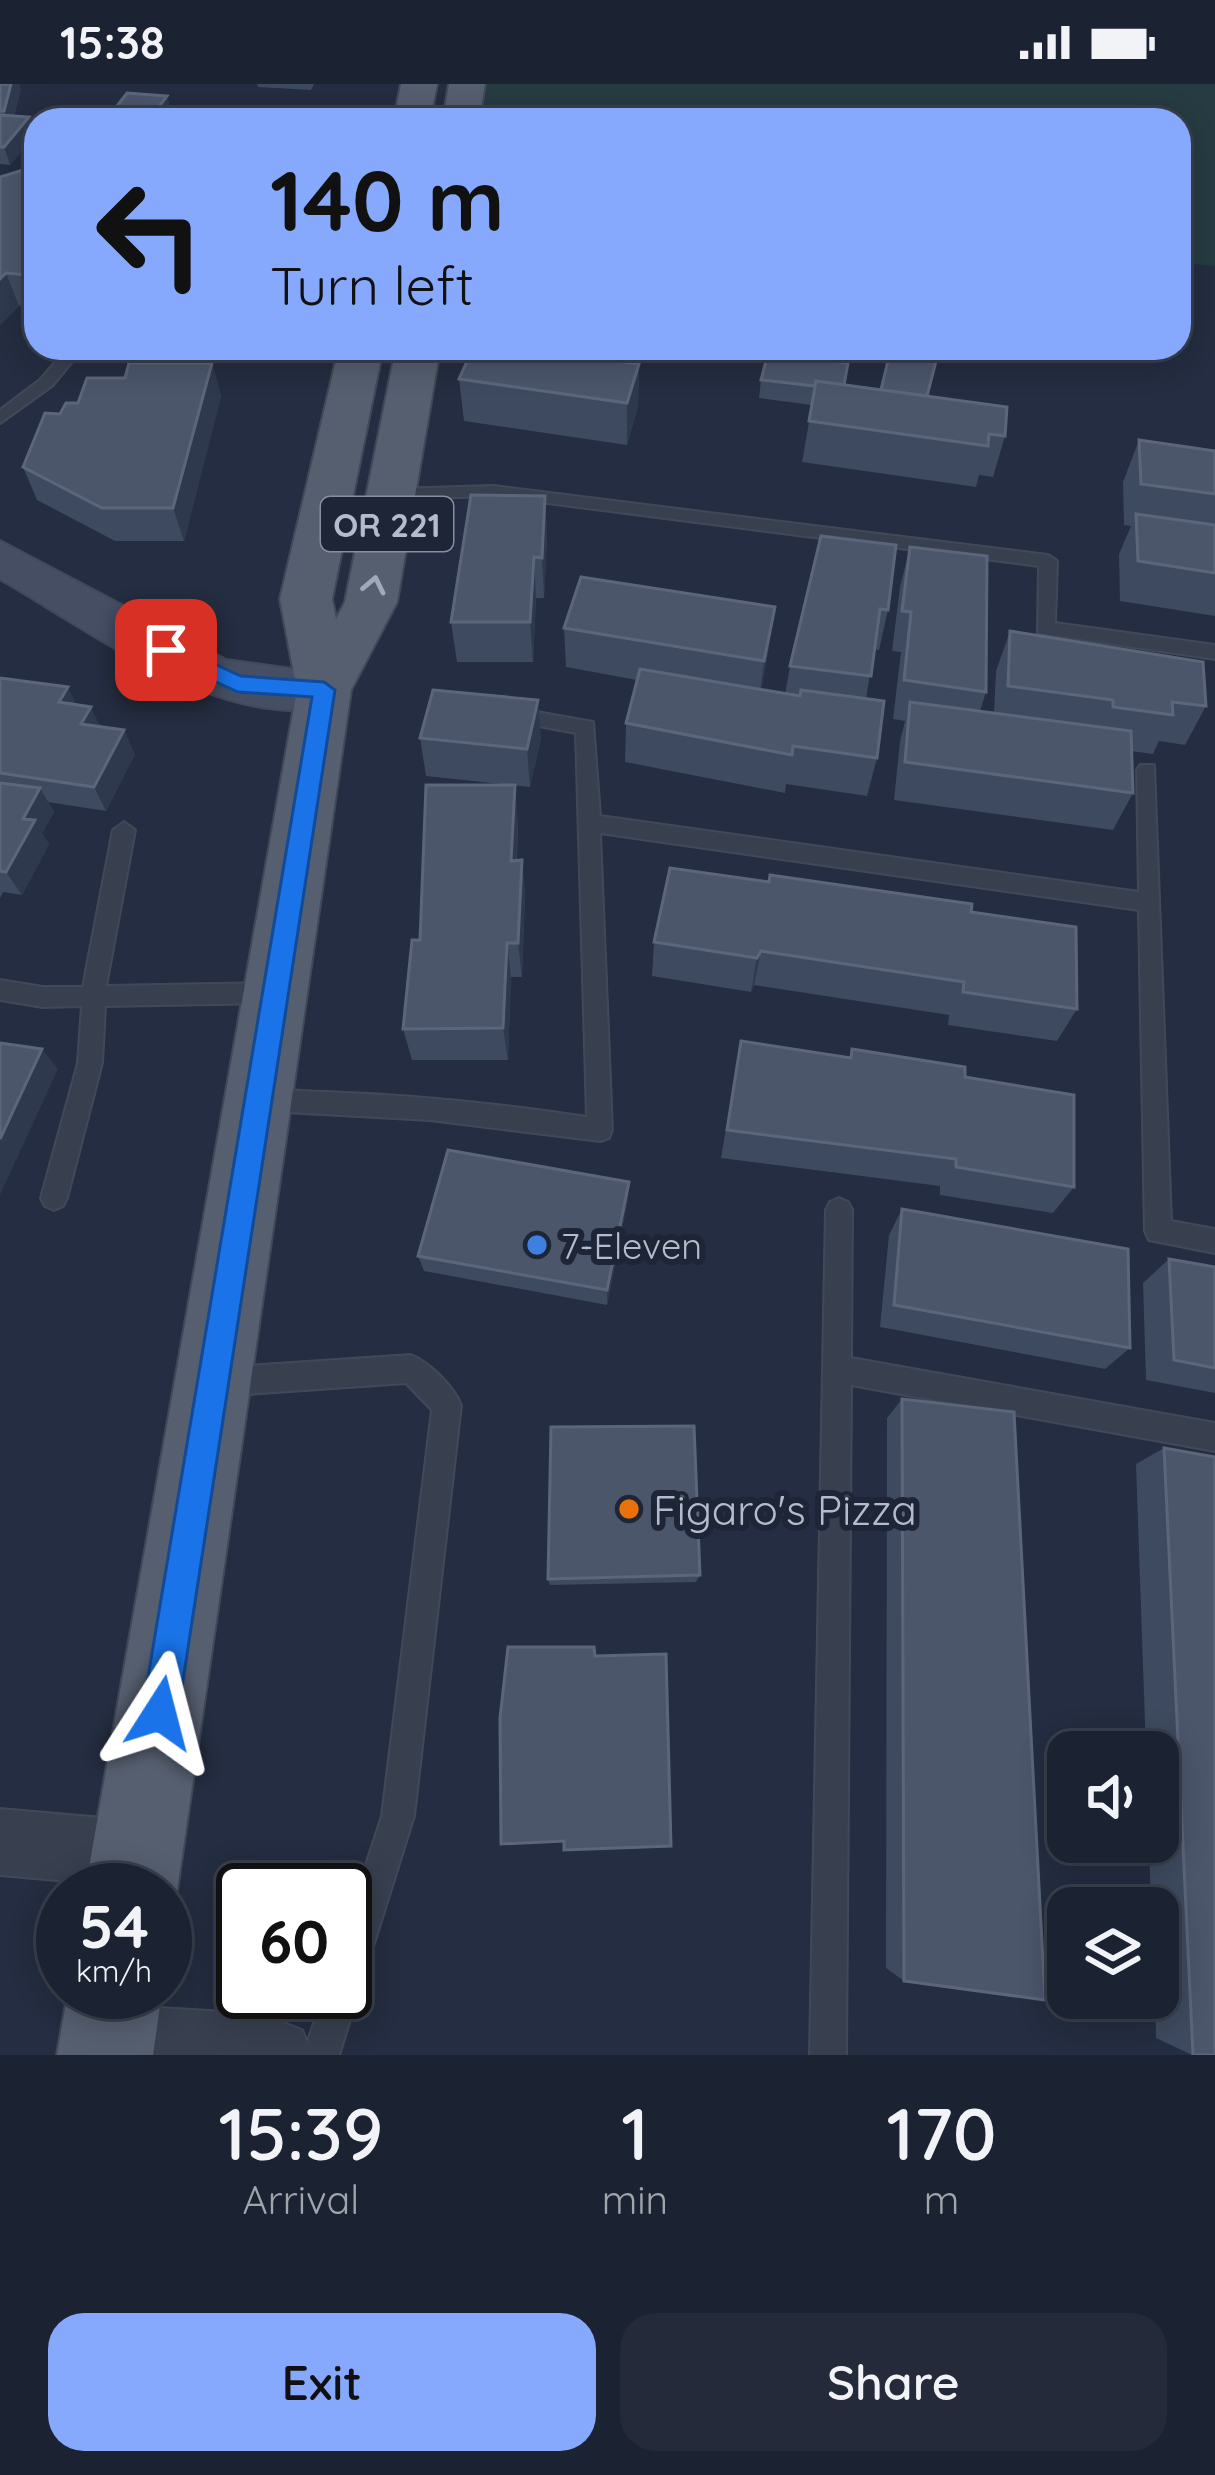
<!DOCTYPE html>
<style>
:root{--surface:#1b2231;--page:#242a39;--text:#f1f3f6;--muted:#a0a4ab;--line:#393f4d;--accent:#87a9fd}
body{margin:0;font-family:Quicksand,sans-serif;background:var(--page);color:var(--text);height:100vh;display:flex;flex-direction:column;font-size:45px;white-space:nowrap}
*{box-sizing:border-box;margin:0}
p{font-size:39px;color:var(--muted)}
.icon{flex:none;width:66px;height:66px;fill:none;stroke:currentColor;stroke-width:2;stroke-linecap:round;stroke-linejoin:round}
.map{position:relative;height:1971px;overflow:hidden}
.panel{display:flex;flex-direction:column;background:var(--surface);flex:1}
.panel>*{flex:none}
.guide{position:absolute;left:24px;top:24px;width:1167px;height:252px;border-radius:36px;box-shadow:0 6px 30px #0003,0 0 0 3px var(--line);background:#87a9fd;color:#111;overflow:hidden}
.fabs{position:absolute;left:1047px;top:1647px;display:grid;gap:24px}
.fabs a{display:grid;place-items:center;width:132px;height:132px;border-radius:24px;background:var(--surface);box-shadow:0 6px 30px #0003,0 0 0 3px var(--line);font-size:60px}
.speed{position:absolute;left:36px;top:1779px;display:flex;gap:24px;font-size:60px;font-weight:700;text-align:center}
.speed>*{display:grid;place-content:center;width:156px;height:156px;border-radius:50%;background:var(--surface);box-shadow:0 6px 30px #0003,0 0 0 3px var(--line);line-height:1}
.speed small{font-size:30px;font-weight:400}
.speed .limit{border:6px solid #111;border-radius:18px;background:#fff;color:#111}
.pin{position:absolute;display:grid;place-items:center;width:102px;height:102px;color:#fff;margin:-51px;border-radius:24px;box-shadow:0 6px 18px #0006}
.me{position:absolute;width:132px;margin:-66px;rotate:9deg;stroke-linejoin:round;filter:drop-shadow(0 0 9px #0008)}
.turn{display:flex;align-items:center;gap:42px;height:252px;padding:0 48px;font-size:54px}
.turn .icon{width:156px;height:156px;stroke-width:2.5}
.turn b{display:block;font-size:84px;line-height:102px}
.eta{display:flex;justify-content:space-evenly;align-items:center;height:204px;text-align:center}
.eta b{font-size:72px;font-weight:600;line-height:84px}
.cta{display:flex;gap:24px;margin-top:auto;padding:24px 48px}
.cta a{flex:1;height:138px;border-radius:36px;background:var(--accent);color:#111;font-size:48px;font-weight:600;line-height:138px;text-align:center}
.cta a+a{background:var(--page);color:var(--text)}
.status{display:flex;justify-content:space-between;align-items:center;height:84px;padding:0 60px;background:var(--surface);direction:ltr}
.status svg{height:33px;fill:currentColor}
.map>svg:first-child{display:block}
</style>
<div class="status"><b>15:38</b><svg viewBox="0 0 49 12"><path d="M0 12V9h3v3zM5 12V6h3v6zM10 12V3h3v9zM15 12V0h3v12zM26 1h20v11H26zM47 4h2v5h-2z"/></svg></div>
<div class="map">
<svg width="1215" height="1971" viewBox="0 0 1215 1971">
<rect width="100%" height="100%" fill="#242d41"/>
<!-- green -->
<polygon fill="#263c42" points="462,0 1215,0 1215,182 1179,179 1179,36 459,36"/>
<g fill="none" stroke-linecap="round" stroke-linejoin="round">
<defs>
<g id="service">
<polygon points="67,264 83,264 53,301 0,339 0,326 41,295"/>
<polygon points="184,264 200,264 188,288 180,293 172,288"/>
<polygon points="493,402 1048,471 1057,477 1055,539 1215,561 1215,575 1038,549 1039,482 493,412 393,415 384,410 393,405"/>
<path d="M509,623L593,638L600,732L1139,808L1137,686L1140,681H1154L1171,1137L1215,1145V1169L1149,1156L1145,1147L1139,826L600,749L612,1046L609,1054L600,1057L430,1036L251,1026L248,1018L251,1010C273,1003 303,1008 326,1008C413,1011 501,1020 587,1033L576,649L502,635V625Z"/>
<polygon points="124,738 135,746 106,902 273,899 281,902 285,909 281,916 273,919 105,922 102,979 67,1114 63,1122 54,1126 45,1122 41,1114 78,979 82,922 43,923 0,916 0,896 43,903 83,903 113,746"/>
<polygon points="839,1114 848,1118 852,1126 851,1274 1215,1339 1215,1367 851,1301 846,1971 810,1971 826,1126 830,1118"/>
<path d="M411,1271C430,1279 453,1302 461,1321L414,1732L339,1971H303L325,1908H345V1845L382,1732L432,1326L406,1299L218,1312L208,1308L204,1298L208,1288L218,1284Z"/>
</g>
<g id="minor">
<polygon points="0,1725 137,1737 160,1747 170,1770 160,1793 137,1803 0,1791"/>
<polygon points="107,1921 260,1930 302,1946 312,1971 78,1971 72,1956 82,1931"/>
</g>
<path id="secondary" d="M0,457L226,576L343,592L351,606L343,620C229,653 95,549 0,495Z"/>
<g id="primary">
<polygon points="401,0 437,0 430,36 394,36"/>
<polygon points="449,0 485,0 479,36 443,36"/>
<polygon points="339,264 383,264 332,515 336,535 345,518 396,264 440,264 397,518 351,606 177,1806 165,1835 165,1806 85,1806 297,606 280,515"/>
<polygon points="68,1908 162,1908 153,1971 57,1971"/>
</g>
</defs>
<!-- service casing -->
<use href="#service" stroke="#414959" stroke-width="4"/>
<!-- minor casing -->
<use href="#minor" stroke="#414959" stroke-width="4"/>
<!-- secondary casing -->
<use href="#secondary" stroke="#414959" stroke-width="4"/>
<!-- primary casing -->
<use href="#primary" stroke="#414959" stroke-width="4"/>
<!-- service -->
<use href="#service" fill="#384050" fill-rule="evenodd"/>
<!-- minor -->
<use href="#minor" fill="#384050" fill-rule="evenodd"/>
<!-- secondary -->
<use href="#secondary" fill="#464e64" fill-rule="evenodd"/>
<!-- primary -->
<use href="#primary" fill="#565f70" fill-rule="evenodd"/>
</g>
<!-- wall -->
<g fill="#3e4a5f">
<polygon points="0,0 21,5 14,32 29,33 35,51 10,81 0,80"/>
<polygon points="257,0 314,0 311,6 258,3"/>
<polygon points="36,82 36,224 19,222 0,241 0,93"/>
<polygon points="633,264 628,279 639,280 638,322 627,361 464,337 459,295"/>
<polygon points="212,279 221,312 184,457 115,457 37,416 23,383 60,330 125,294"/>
<polygon points="761,296 844,301 927,312 1005,352 993,393 979,391 976,403 802,378 812,321 759,314"/>
<polygon points="1139,356 1215,367 1215,532 1120,517 1119,470 1131,442 1124,441 1123,398"/>
<polygon points="545,412 547,452 544,514 536,514 533,578 457,578 451,538"/>
<polygon points="821,452 888,526 879,566 874,565 866,615 877,674 867,712 786,700 785,709 625,678 626,639 637,596 566,583 564,544 769,563 761,606 785,610 790,582"/>
<polygon points="910,463 986,608 980,627 994,629 996,587 1010,547 1206,622 1185,661 1159,657 1153,670 1131,667 1133,709 1113,746 894,716 900,657 905,637 893,635 901,568 892,567 900,503"/>
<polygon points="0,594 77,621 135,670 106,727 48,718 54,728 42,749 49,760 22,811 3,808 0,814"/>
<polygon points="420,654 541,654 530,703 426,692"/>
<polygon points="518,739 517,776 522,776 525,812 522,893 511,893 508,976 412,976 403,945 420,856"/>
<polygon points="971,828 1077,925 1057,957 948,941 949,931 754,901 751,908 652,892 654,858"/>
<polygon points="741,957 849,974 852,965 965,993 1074,1103 1053,1129 940,1111 940,1102 721,1074"/>
<polygon points="628,1115 607,1221 424,1187 418,1172"/>
<polygon points="902,1125 1130,1264 1105,1285 880,1243 889,1151"/>
<polygon points="1169,1175 1215,1183 1215,1309 1146,1296 1143,1199"/>
<polygon points="902,1315 904,1897 886,1884 887,1334"/>
<polygon points="1164,1364 1215,1971 1192,1971 1156,1954 1155,1914 1158,1914 1158,1824 1151,1824 1149,1758 1158,1758 1158,1668 1146,1668 1136,1380"/>
<polygon points="700,1491 696,1498 550,1501 548,1495"/>
</g>
<!-- shaded-wall -->
<g fill="#2e394e">
<polygon points="11,0 19,0 21,5 10,45 4,27"/>
<polygon points="167,12 172,30 167,36 149,36"/>
<polygon points="29,33 35,51 10,81 4,63"/>
<polygon points="36,179 36,218 26,191"/>
<polygon points="6,189 19,222 0,241 0,195"/>
<polygon points="212,279 221,312 184,457 173,424"/>
<polygon points="639,280 638,322 627,361 627,319"/>
<polygon points="545,412 547,452 544,514 542,474"/>
<polygon points="534,473 536,514 533,578 530,538"/>
<polygon points="775,523 769,563 759,616 764,577"/>
<polygon points="68,603 80,628 59,618"/>
<polygon points="538,616 541,654 530,703 527,665"/>
<polygon points="91,623 103,648 81,640"/>
<polygon points="124,646 135,670 106,727 94,703"/>
<polygon points="515,701 518,739 515,812 511,777"/>
<polygon points="40,704 54,728 42,749 49,760 22,811 6,788 23,735"/>
<polygon points="522,776 525,812 522,893 518,859"/>
<polygon points="507,859 511,893 508,976 503,944"/>
<polygon points="761,867 754,901 751,908 757,874"/>
<polygon points="42,965 58,985 0,1111 0,1055"/>
<polygon points="629,1098 628,1115 607,1221 607,1206"/>
</g>
<!-- building -->
<g fill="#4b566b" stroke="#5b667a" stroke-width="3">
<polygon points="0,0 11,0 4,27 0,27"/>
<polygon points="127,9 167,12 149,36 106,36"/>
<polygon points="0,31 29,33 4,63 0,63"/>
<polygon points="36,82 36,179 26,191 6,189 0,195 0,93"/>
<polygon points="473,264 529,264 639,280 627,319 459,295"/>
<polygon points="596,264 630,264 625,278 592,273"/>
<polygon points="891,264 939,266 927,312 881,306"/>
<polygon points="768,269 848,279 844,301 816,297 815,302 761,296"/>
<polygon points="129,279 212,279 173,424 102,424 23,383 45,329 60,330 66,319 78,319 87,294 125,294"/>
<polygon points="816,297 1007,323 1005,352 989,350 988,362 809,337"/>
<polygon points="1139,356 1215,367 1215,410 1141,400"/>
<polygon points="471,411 545,412 542,474 534,473 530,538 451,538"/>
<polygon points="1136,430 1215,441 1215,489 1138,477"/>
<polygon points="821,452 896,461 888,526 880,525 871,592 790,582"/>
<polygon points="910,463 987,472 986,608 904,596 911,528 902,527"/>
<polygon points="581,493 775,523 764,577 564,544"/>
<polygon points="1010,547 1203,578 1206,622 1172,618 1173,631 1113,623 1113,616 1008,602"/>
<polygon points="640,585 800,612 801,606 884,617 877,674 793,662 792,671 626,639"/>
<polygon points="0,594 68,603 59,618 91,623 81,640 124,646 94,703 0,689"/>
<polygon points="433,606 538,616 527,665 420,654"/>
<polygon points="910,618 1131,647 1133,709 905,678"/>
<polygon points="0,699 40,704 23,735 35,736 6,788 0,787"/>
<polygon points="426,701 515,701 511,777 522,776 518,859 507,859 503,944 403,945 412,856 420,856"/>
<polygon points="670,784 769,798 770,791 972,820 971,828 1076,843 1077,925 963,908 964,898 761,867 757,874 654,858"/>
<polygon points="741,957 851,974 852,965 965,983 965,993 1074,1011 1074,1103 956,1083 956,1075 727,1046"/>
<polygon points="0,959 42,965 0,1055"/>
<polygon points="448,1066 629,1098 607,1206 418,1172"/>
<polygon points="902,1125 1128,1165 1130,1264 894,1221"/>
<polygon points="1169,1175 1215,1183 1215,1284 1174,1276"/>
<polygon points="902,1315 1014,1328 1045,1916 904,1897"/>
<polygon points="694,1342 700,1491 548,1495 551,1343"/>
<polygon points="1164,1364 1215,1373 1215,1971 1193,1971"/>
<polygon points="508,1563 594,1563 595,1572 666,1570 671,1762 564,1766 564,1757 501,1760 500,1634"/>
</g>
<!-- one-way arrows -->
<defs><path id="oneway-chevron" d="M-2-3.5L2.5 0L-2 3.5" fill="none" stroke-width="1.6" stroke-linecap="round" stroke-linejoin="round" transform="scale(3)"/></defs>
<use stroke="#a1a9b9" href="#oneway-chevron" transform="translate(374 501) rotate(-78)"/>
<!-- route -->
<polygon fill="#1a73e8" stroke="#114b97" stroke-width="3" points="166,558 241,592 324,598 335,606 178,1629 173,1641 160,1647 147,1641 142,1629 312,613 238,608 158,571 155,566"/>
<!-- markers -->
<circle fill="#3f7fe0" stroke="#1d2536" stroke-width="4.5" cx="537" cy="1161" r="12"/>
<circle fill="#e8710a" stroke="#1d2536" stroke-width="4.5" cx="629" cy="1425" r="12"/>
<g text-anchor="middle" dominant-baseline="central" stroke-width="12" stroke-linejoin="round" paint-order="stroke">
<!-- shield labels -->
<rect fill="#1d2536" stroke="#878e9e" stroke-width="3" x="321" y="413" width="132" height="54" rx="9"/>
<g font-size="33" font-weight="bold" fill="#b4bbcb">
<text x="387" y="440">OR 221</text>
</g>
<!-- poi labels -->
<g font-size="36" fill="#b4bbcb" stroke="#1d2536" text-anchor="start">
<text x="561" y="1161">7-Eleven</text>
</g>
<!-- near-poi labels -->
<g font-size="42" fill="#b4bbcb" stroke="#1d2536" text-anchor="start">
<text x="653" y="1425">Figaro's Pizza</text>
</g>
</g>
</svg>
<div class="fabs">
<a><svg class="icon" aria-label="sound" viewBox="0 0 24 24"><path d="M4 9h4l5-4v14l-5-4H4zM17 9q2 3 0 6"/></svg></a>
<a><svg class="icon" aria-label="layers" viewBox="0 0 24 24"><path d="M12 4l9 5-9 5-9-5zM3 14l9 5 9-5"/></svg></a>
</div>
<div class="speed"><div>54<small>km/h</small></div><div class="limit">60</div></div>
<div class="pin" style="left:166px;top:566px;background:#d93025"><svg class="icon" aria-label="arrive" viewBox="0 0 24 24"><path d="M6 21V4h12l-3 4 3 4H6"/></svg></div>
<svg class="me" style="left:160px;top:1629px" viewBox="-20 -20 40 40"><path d="M0-17L14 15 0 8-14 15z" fill="#1a73e8" stroke="#fff" stroke-width="4"/></svg>
<div class="guide">
<div class="turn"><svg class="icon" aria-label="left" viewBox="0 0 24 24"><path d="M17 20v-9H6M10 6l-5 5 5 5"/></svg><div><b>140 m</b>Turn left</div></div>
</div>
</div>
<section class="panel">
<div class="eta">
<div><b>15:39</b><p>Arrival</p></div>
<div><b>1</b><p>min</p></div>
<div><b>170</b><p>m</p></div>
</div>
<div class="cta"><a>Exit</a><a>Share</a></div>
</section>
